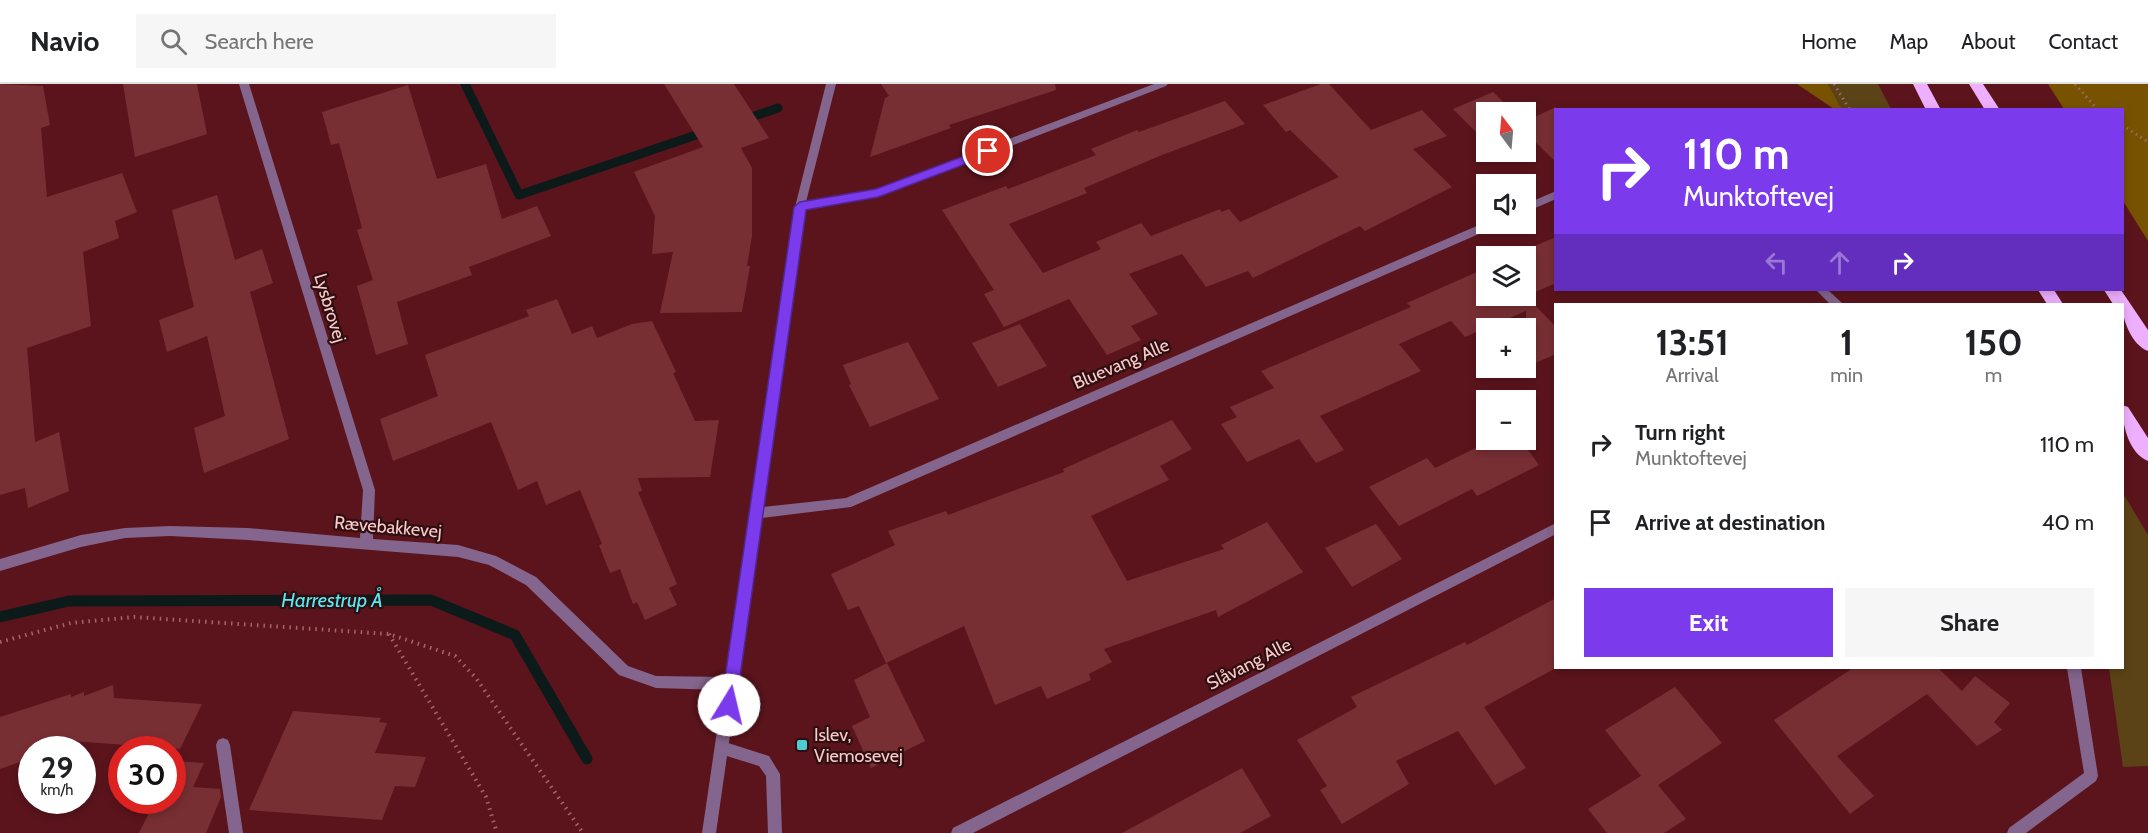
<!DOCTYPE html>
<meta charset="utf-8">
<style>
:root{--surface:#fff;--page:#f6f6f6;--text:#202124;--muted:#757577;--line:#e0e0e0;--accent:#7c3aed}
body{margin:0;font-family:Cabin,sans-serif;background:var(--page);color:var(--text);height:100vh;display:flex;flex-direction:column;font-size:22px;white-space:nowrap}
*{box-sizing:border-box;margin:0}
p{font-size:20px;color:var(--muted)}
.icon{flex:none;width:33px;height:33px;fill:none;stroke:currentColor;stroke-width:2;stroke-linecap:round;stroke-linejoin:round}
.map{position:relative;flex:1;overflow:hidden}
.panel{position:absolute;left:1554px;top:219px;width:570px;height:366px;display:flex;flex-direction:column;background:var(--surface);border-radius:0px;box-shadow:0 3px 9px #0003}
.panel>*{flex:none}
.top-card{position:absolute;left:1554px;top:24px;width:570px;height:183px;border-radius:0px;box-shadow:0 3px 9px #0003;background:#7c3aed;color:#fff;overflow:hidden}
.needle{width:39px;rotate:344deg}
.fabs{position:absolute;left:1476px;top:18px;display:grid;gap:12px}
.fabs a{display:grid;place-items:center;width:60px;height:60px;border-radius:0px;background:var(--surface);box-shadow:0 3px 9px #0003;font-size:30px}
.speed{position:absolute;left:18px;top:652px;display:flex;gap:12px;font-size:30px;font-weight:700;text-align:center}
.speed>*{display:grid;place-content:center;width:78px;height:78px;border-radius:50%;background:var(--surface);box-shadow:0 3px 9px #0003;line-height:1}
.speed small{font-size:15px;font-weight:400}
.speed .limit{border:9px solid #d22;background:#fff;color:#111}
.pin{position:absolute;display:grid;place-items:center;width:51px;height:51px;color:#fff;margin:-26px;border:3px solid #fff;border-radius:50%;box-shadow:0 2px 6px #0007}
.me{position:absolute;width:66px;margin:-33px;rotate:9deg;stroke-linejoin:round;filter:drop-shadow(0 0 4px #0008)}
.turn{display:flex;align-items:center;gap:21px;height:126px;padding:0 30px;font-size:27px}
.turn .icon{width:78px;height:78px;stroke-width:2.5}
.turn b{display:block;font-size:42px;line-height:51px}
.lanes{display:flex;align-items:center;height:57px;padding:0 30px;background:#0003;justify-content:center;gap:30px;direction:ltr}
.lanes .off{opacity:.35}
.eta{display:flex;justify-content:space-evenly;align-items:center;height:102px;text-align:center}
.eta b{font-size:36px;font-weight:800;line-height:42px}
.button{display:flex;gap:12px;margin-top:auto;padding:12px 30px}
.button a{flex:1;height:69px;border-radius:0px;background:var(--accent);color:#fff;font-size:24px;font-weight:800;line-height:69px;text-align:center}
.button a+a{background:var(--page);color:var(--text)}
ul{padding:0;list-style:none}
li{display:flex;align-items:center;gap:18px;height:78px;padding:0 30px}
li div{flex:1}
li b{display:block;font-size:22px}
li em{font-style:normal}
header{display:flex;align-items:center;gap:36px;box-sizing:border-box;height:84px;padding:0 30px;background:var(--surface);border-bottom:2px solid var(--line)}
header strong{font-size:28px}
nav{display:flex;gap:33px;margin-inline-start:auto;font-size:21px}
.search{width:420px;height:54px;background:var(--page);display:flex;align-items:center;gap:15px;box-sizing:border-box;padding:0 21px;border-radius:0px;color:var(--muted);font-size:22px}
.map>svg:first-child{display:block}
</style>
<header>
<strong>Navio</strong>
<div class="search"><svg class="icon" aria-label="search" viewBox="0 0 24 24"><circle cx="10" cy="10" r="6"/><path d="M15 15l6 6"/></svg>Search here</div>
<nav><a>Home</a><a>Map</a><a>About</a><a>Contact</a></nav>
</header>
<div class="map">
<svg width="2148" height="749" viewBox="0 0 2148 749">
<rect width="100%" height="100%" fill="#5b141c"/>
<!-- green -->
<g fill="#5c4317">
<polygon points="1828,0 1878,0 1891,25 1842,25"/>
<polygon points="2123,409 2148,451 2148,682 2123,683 2109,584 2122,584"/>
</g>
<!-- forest -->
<g fill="#775200">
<polygon points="1797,0 1828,0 1842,25 1834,25"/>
<polygon points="2048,0 2148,0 2148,157 2123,117 2122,26 2064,25"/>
</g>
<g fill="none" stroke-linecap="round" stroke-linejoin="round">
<!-- stream-far1 -->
<g stroke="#0c1a1a" stroke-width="9">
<polyline points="465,0 519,111 708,47"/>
<polyline points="743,36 778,24"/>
</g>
<!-- stream -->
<polyline stroke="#0c1a1a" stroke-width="11" points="0,533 69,517 431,516 515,551 587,675"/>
</g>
<!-- building -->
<g fill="#782f33">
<polygon points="0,0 43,2 50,41 41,44 47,113 122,89 137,128 115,137 119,154 83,168 91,242 27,264 35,358 59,348 69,407 28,424 25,404 0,411"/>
<polygon points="123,0 197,0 207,50 135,73"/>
<polygon points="664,0 734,0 769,54 741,64 752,84 752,152 747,182 750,182 742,228 660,229 673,168 652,170 655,132 634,88 703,63"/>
<polygon points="881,0 1055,0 1056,6 949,41 951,44 870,73 885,14 889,12"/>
<polygon points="1321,0 1329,0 1371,46 1422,26 1447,52 1413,65 1452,103 1365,147 1360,142 1253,194 1248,187 1206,203 1182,170 1129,190 1158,230 1131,242 1141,256 1107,271 1069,215 1004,243 984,210 994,206 942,126 1006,102 1008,105 1096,71 1091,65 1137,46 1139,48 1225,17 1245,40 1162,71 1084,104 1087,109 1009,140 1043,189 1101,165 1096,158 1141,139 1151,152 1220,125 1221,128 1229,125 1240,138 1339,93 1290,46 1286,48 1263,21"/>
<polygon points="408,1 437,95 486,80 502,135 537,122 551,152 469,183 472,191 397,218 408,260 376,271 357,202 373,196 357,146 362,144 339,59 331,61 322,28"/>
<polygon points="1493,8 1514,28 1486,28 1486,44 1476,48 1453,25"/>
<polygon points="1556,23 1556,78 1526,49 1526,37"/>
<polygon points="217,111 235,176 262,165 273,199 250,208 289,355 204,389 194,344 225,332 207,252 167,268 159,236 194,223 172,126"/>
<polygon points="1556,153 1556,199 1526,212 1556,243 1556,270 1526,283 1526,227 1465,253 1451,237 1399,260 1421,287 1320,332 1344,366 1316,379 1299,355 1247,378 1221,340 1237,333 1230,323 1274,304 1261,287 1411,223 1407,219 1486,184 1486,212 1526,212 1526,172 1511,172"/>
<polygon points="557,215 572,250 592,242 597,254 632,240 652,237 676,288 673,289 695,337 719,336 710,393 638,394 642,407 638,408 677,500 669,504 677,521 645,536 637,518 633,520 620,485 610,489 599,461 602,460 580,406 546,421 537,397 518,406 491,338 393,377 380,335 438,312 425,271 529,232 526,226"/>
<polygon points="1020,240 1047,282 998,303 972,259"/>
<polygon points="908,258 939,315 870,343 849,301 851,300 843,281"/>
<polygon points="1172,336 1192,365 1160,382 1169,396 1091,432 1127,497 1224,465 1221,461 1267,438 1303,488 1218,533 1216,526 1104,565 1112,578 1089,590 1091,596 1047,615 1041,602 995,621 964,542 886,579 859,522 848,526 831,490 895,461 888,447 946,427 948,431 1064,388 1063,385"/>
<polygon points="1492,356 1521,356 1539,381 1477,412 1472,405 1399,442 1369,403 1427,374 1435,384"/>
<polygon points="1376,440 1402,475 1352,503 1325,464"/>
<polygon points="1556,514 1556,584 1484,623 1526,684 1495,701 1458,647 1396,677 1409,700 1342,740 1320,706 1327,702 1297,656 1357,623 1351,613 1465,558 1467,561"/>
<polygon points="887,579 925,657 871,684 852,642 870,633 854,596"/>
<polygon points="1853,584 1938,584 1962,607 1975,592 2010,619 1994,638 2002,646 1977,662 1927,610 1837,672 1874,712 1850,730 1774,636"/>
<polygon points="113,601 114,614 202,620 180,665 58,656 57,666 32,666 32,674 0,685 0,633 71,610 71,613 84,608 84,612"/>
<polygon points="1675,603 1722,659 1658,701 1686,735 1664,749 1607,749 1588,725 1641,692 1605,646"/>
<polygon points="293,627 381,634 379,638 387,639 375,669 426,673 415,703 395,702 382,736 249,726"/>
<polygon points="175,677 204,679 193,703 220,705 221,713 206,749 139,749 155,717 172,717"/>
<polygon points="1242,684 1271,732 1240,749 1122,749"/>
</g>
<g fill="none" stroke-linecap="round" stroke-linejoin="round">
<!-- path-far1 -->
<g stroke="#a3676b" stroke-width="3" stroke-dasharray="1.5 4" stroke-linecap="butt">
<polyline points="1834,0 1850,26"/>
<polyline points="2075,0 2098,26"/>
<polyline points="2122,41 2148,58"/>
</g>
<!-- path -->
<g stroke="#a3676b" stroke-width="4" stroke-dasharray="1.5 5" stroke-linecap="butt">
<polyline points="389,550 486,713 497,749"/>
<polyline points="0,558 71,539 134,533 389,550 455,572 476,594 583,749"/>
</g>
<!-- lane -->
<polygon fill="#84658d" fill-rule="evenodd" points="722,657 769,672 780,690 782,749 768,749 766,692 759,682 717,669 715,664 717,659"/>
<!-- street -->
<g fill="#84658d" fill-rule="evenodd">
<polygon points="239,0 249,0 375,406 373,455 458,461 496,472 536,493 628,582 656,592 725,593 795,123 826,0 836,0 806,118 877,105 1154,0 1168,0 1166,2 882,112 805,126 763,423 846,414 1486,138 1486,140 1496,140 1495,143 851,423 761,434 716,749 702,749 723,606 656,604 619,591 526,501 489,481 458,473 248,456 170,452 125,454 81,463 0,487 0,475 81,451 125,444 170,442 248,444 360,454 363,406"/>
<polygon points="1556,107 1556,115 1526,128 1526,120"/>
<polygon points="1816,206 1828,206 1843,220 1830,220"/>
<polygon points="1556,439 1556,450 973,749 951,749 953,744"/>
<polygon points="2067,584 2081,584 2098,692 2096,697 2026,749 2007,749 2009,744 2084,689"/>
<polygon points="223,654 228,656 230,661 243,749 229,749 216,661 218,656"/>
</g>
<!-- highway -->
<g fill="#eeafff" fill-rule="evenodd">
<polygon points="1913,0 1927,0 1941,26 1926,26"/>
<polygon points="1969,0 1983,0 2000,26 1985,26"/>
<polygon points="2038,206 2054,206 2063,220 2047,220"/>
<path d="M2104,206H2121L2148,246V267C2132,261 2122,236 2122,220H2113Z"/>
<path d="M2122,321L2128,323L2148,354V377C2128,369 2122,339 2122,321Z"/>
</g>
</g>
<!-- route -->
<polygon fill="#7c3aed" stroke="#51269a" stroke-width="1.5" points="988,63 993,67 992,70 878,113 806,126 736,621 734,627 729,629 723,627 721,621 794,123 800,118 876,105"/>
<!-- markers -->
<rect fill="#51ccd1" stroke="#2e0e10" stroke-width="2" x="796" y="655" width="12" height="12" rx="3"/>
<g text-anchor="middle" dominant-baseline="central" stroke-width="4.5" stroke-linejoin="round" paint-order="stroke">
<!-- street labels -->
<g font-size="18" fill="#f8cbca" stroke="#2e0e10">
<text transform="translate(330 224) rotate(73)">Lysbrovej</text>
<text transform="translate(1121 280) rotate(-23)">Bluevang Alle</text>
<text transform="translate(388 443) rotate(5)">Rævebakkevej</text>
<text transform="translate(1249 580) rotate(-27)">Slåvang Alle</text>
</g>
<!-- poi labels -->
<g font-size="18" fill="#f8cbca" stroke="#2e0e10" text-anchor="start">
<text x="814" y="651">Islev,<tspan x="814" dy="21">Viemosevej</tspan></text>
</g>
<!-- water labels -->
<g font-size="20" font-style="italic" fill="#52eef5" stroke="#2e0e10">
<text x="332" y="516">Harrestrup Å</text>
</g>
</g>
</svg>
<div class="fabs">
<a><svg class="needle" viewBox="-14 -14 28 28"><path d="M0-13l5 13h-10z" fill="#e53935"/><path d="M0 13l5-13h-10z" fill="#757577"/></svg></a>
<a><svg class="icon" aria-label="sound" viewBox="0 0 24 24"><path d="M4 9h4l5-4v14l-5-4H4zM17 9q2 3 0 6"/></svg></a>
<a><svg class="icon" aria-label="layers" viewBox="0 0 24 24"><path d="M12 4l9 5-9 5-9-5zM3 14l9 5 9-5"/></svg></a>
<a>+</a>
<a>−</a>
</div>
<div class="speed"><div>29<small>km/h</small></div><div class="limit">30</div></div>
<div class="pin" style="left:988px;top:67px;background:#d93025"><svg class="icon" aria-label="arrive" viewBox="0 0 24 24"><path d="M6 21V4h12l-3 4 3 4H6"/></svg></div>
<svg class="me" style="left:729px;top:621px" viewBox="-20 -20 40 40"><circle r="19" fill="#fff"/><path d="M0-13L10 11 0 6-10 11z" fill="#7c3aed"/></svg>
<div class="top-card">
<div class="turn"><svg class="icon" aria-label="right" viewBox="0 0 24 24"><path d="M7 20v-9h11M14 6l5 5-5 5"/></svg><div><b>110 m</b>Munktoftevej</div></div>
<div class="lanes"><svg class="icon off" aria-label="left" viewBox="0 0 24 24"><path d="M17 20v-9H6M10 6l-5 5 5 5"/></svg><svg class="icon off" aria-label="ahead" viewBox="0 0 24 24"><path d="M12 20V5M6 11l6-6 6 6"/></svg><svg class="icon" aria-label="right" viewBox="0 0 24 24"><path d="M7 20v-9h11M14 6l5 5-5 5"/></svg></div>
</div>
<section class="panel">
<div class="eta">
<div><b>13:51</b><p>Arrival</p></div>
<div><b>1</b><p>min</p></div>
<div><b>150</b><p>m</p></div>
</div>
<ul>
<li><svg class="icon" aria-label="right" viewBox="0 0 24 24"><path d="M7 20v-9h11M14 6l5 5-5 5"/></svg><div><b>Turn right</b><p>Munktoftevej</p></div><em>110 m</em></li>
<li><svg class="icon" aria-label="arrive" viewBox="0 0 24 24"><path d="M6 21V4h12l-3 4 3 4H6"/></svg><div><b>Arrive at destination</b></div><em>40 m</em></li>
</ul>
<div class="button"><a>Exit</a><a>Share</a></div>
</section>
</div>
